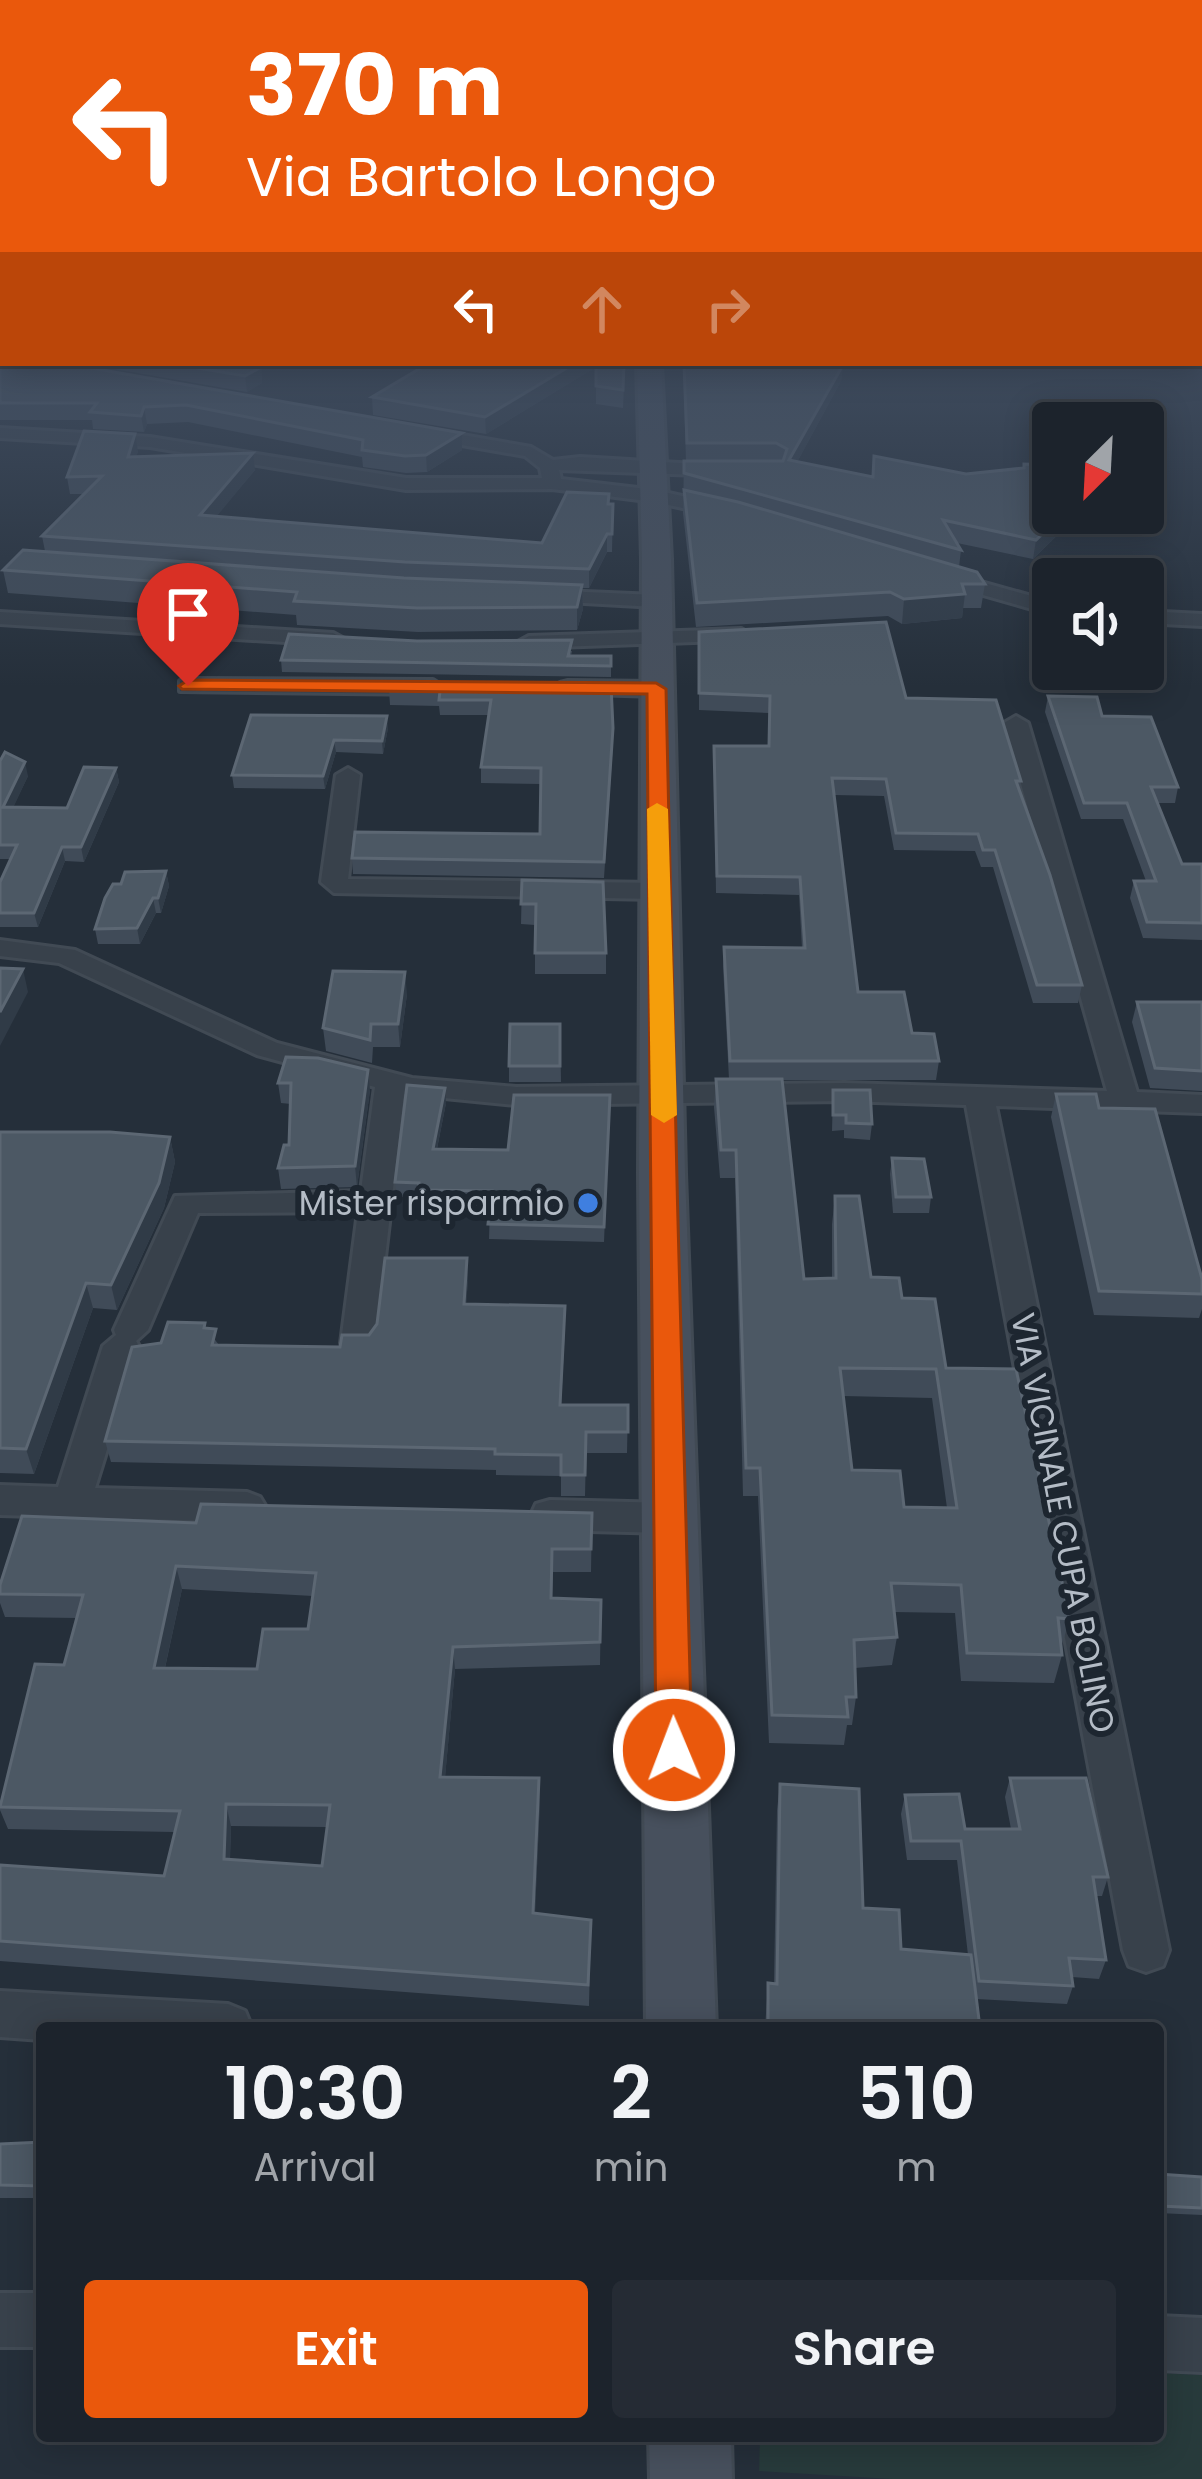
<!DOCTYPE html>
<style>
:root{--surface:#1c232c;--page:#252b34;--text:#f1f3f6;--muted:#a0a4a9;--line:#3a4048;--accent:#ea580c}
body{margin:0;font-family:Poppins,sans-serif;background:var(--page);color:var(--text);height:100vh;display:flex;flex-direction:column;font-size:45px;white-space:nowrap}
*{box-sizing:border-box;margin:0}
p{font-size:39px;color:var(--muted)}
.icon{flex:none;width:66px;height:66px;fill:none;stroke:currentColor;stroke-width:2;stroke-linecap:round;stroke-linejoin:round}
.map{position:relative;flex:1;overflow:hidden}
.drawer{position:absolute;left:36px;top:2022px;width:1128px;height:420px;display:flex;flex-direction:column;background:var(--surface);border-radius:12px;box-shadow:0 6px 30px #0003,0 0 0 3px var(--line)}
.drawer>*{flex:none}
.top-card{position:absolute;left:0px;top:0px;width:1203px;height:366px;box-shadow:0 6px 30px #0003,0 0 0 3px var(--line);background:#ea580c;color:#fff;overflow:hidden}
.needle{width:78px;rotate:204deg}
.controls{position:absolute;left:1032px;top:402px;display:grid;gap:24px}
.controls a{display:grid;place-items:center;width:132px;height:132px;border-radius:12px;background:var(--surface);box-shadow:0 6px 30px #0003,0 0 0 3px var(--line);font-size:60px}
.pin{position:absolute;display:grid;place-items:center;width:102px;height:102px;color:#fff;margin:-123px -51px;border-radius:50% 50% 50% 0;rotate:-45deg;box-shadow:0 0 12px #0007}
.pin .icon{rotate:45deg}
.me{position:absolute;width:132px;margin:-66px;rotate:359deg;stroke-linejoin:round;filter:drop-shadow(0 0 9px #0008)}
.turn{display:flex;align-items:center;gap:42px;height:252px;padding:0 48px;font-size:54px}
.turn .icon{width:156px;height:156px;stroke-width:2.5}
.turn b{display:block;font-size:84px;line-height:102px}
.lanes{display:flex;align-items:center;height:114px;padding:0 48px;background:#0003;justify-content:center;gap:60px;direction:ltr}
.lanes .off{opacity:.35}
.eta{display:flex;justify-content:space-evenly;align-items:center;height:204px;text-align:center}
.eta b{font-size:72px;font-weight:600;line-height:84px}
.button{display:flex;gap:24px;margin-top:auto;padding:24px 48px}
.button a{flex:1;height:138px;border-radius:12px;background:var(--accent);color:#fff;font-size:48px;font-weight:600;line-height:138px;text-align:center}
.button a+a{background:var(--page);color:var(--text)}
.map>svg:first-child{display:block}
</style>
<div class="map">
<svg width="1202" height="2479" viewBox="0 0 1202 2479">
<rect width="100%" height="100%" fill="#252f3a"/>
<!-- green -->
<polygon fill="#273a3b" points="1158,2373 1202,2375 1202,2479 892,2479 759,2471 760,2436 1158,2436"/>
<g fill="none" stroke-linecap="round" stroke-linejoin="round">
<defs>
<g id="street">
<rect x="1200" y="344" width="2" height="10"/>
<polygon points="0,428 150,437 406,478 542,478 540,468 525,456 416,437 413,433 422,428 531,447 553,460 580,457 728,466 737,471 728,476 559,470 561,479 655,490 731,507 731,515 724,517 655,502 552,489 406,490 150,447 0,438"/>
<polygon points="945,572 1053,602 1053,615 938,582 938,574"/>
<polygon points="538,590 656,595 666,601 656,607 531,600 528,596"/>
<polygon points="1143,611 1202,614 1202,626 1143,623"/>
<polygon points="0,612 333,633 344,639 333,645 0,624"/>
<polygon points="741,629 752,635 749,640 529,648 518,642 529,636"/>
<polygon points="188,679 433,680 444,687 433,694 180,691 180,681"/>
<polygon points="568,681 656,682 667,689 656,696 560,693 560,683"/>
<polygon points="1016,716 1028,723 1137,1092 1202,1095 1202,1113 996,1106 1169,1950 1163,1966 1146,1972 1129,1966 1123,1950 966,1105 845,1101 516,1105 404,1094 375,1343 370,1352 358,1355 346,1352 341,1343 358,1212 198,1213 148,1330 136,1341 139,1346 95,1488 247,1492 260,1497 266,1507 260,1517 247,1522 0,1515 0,1485 58,1487 103,1346 116,1335 114,1330 175,1196 361,1191 375,1087 257,1055 59,963 0,956 0,940 75,950 277,1043 412,1078 516,1087 845,1083 1107,1091 1004,723"/>
<polygon points="348,768 360,775 348,879 658,883 671,891 658,899 334,893 321,882 336,775"/>
<polygon points="550,1500 668,1503 682,1507 687,1518 682,1529 668,1533 550,1530 536,1526 531,1515 536,1504"/>
<polygon points="0,1991 228,2004 245,2011 252,2028 42,2028 42,2040 0,2037"/>
<rect x="0" y="2293" width="42" height="54"/>
<polygon points="1158,2316 1202,2318 1202,2372 1158,2370"/>
</g>
<g id="secondary">
<polygon points="637,363 661,363 671,559 685,1173 716,2028 646,2028 639,1173 642,559"/>
<polygon points="649,2436 731,2436 732,2479 650,2479"/>
</g>
</defs>
<!-- street casing -->
<use href="#street" stroke="#414a54" stroke-width="6"/>
<!-- secondary casing -->
<use href="#secondary" stroke="#414a54" stroke-width="6"/>
<!-- street -->
<use href="#street" fill="#38414b" fill-rule="evenodd"/>
<!-- secondary -->
<use href="#secondary" fill="#47505d" fill-rule="evenodd"/>
</g>
<!-- wall -->
<g fill="#404b58" fill-rule="evenodd">
<polygon points="0,358 462,433 462,450 427,472 406,473 363,467 362,457 188,422 147,424 144,432 93,429 92,420 0,420"/>
<polygon points="80,363 240,363 261,367 262,383 247,392"/>
<polygon points="429,363 625,363 623,408 596,404 596,367 486,434 373,415 372,397"/>
<polygon points="683,363 843,365 841,381 797,462 1053,513 1078,513 1077,516 1033,559 957,543 961,550 959,567 985,584 981,608 963,608 962,618 902,624 888,616 696,627 683,513 684,461 686,461"/>
<polygon points="138,451 136,457 255,470 216,516 542,543 609,494 609,504 613,504 612,552 607,552 589,588 582,588 583,609 577,630 418,632 297,625 296,615 8,593 3,570 45,551 42,536 84,494 70,494 67,477"/>
<path d="M699,632L906,698L1021,781L1019,790L1082,985L1078,1003H1033L993,867H981L975,851L894,850L884,796L834,795L858,992L912,1033L939,1061L936,1080H782L804,1279L832,1278V1224L835,1196L871,1277L902,1298L946,1368L1070,1619L1061,1647L1062,1655L1054,1683L961,1681L955,1613L894,1612L897,1637L892,1665L855,1668L856,1697L852,1725H847L844,1745L769,1743L758,1496H743L735,1178H720L714,1107L716,1079H729L723,966L724,947L802,948L799,895L716,893L714,746H768L769,713L699,710ZM843,1396L932,1398L947,1508L904,1507L852,1470Z"/>
<polygon points="572,651 571,656 611,656 611,677 282,672 281,660"/>
<polygon points="611,685 613,743 604,878 353,874 352,858 540,834 541,784 481,783 481,767 489,715 440,715 439,706 390,705 389,690"/>
<polygon points="1048,696 1102,716 1178,787 1175,803 1157,803 1182,864 1202,864 1202,940 1143,938 1130,898 1134,881 1146,881 1123,819 1081,819 1045,712"/>
<polygon points="251,715 388,728 383,754 336,752 325,789 234,788 232,775"/>
<polygon points="0,761 28,776 13,807 67,808 116,768 119,782 84,862 65,861 38,927 0,927 0,882 10,859 0,859"/>
<polygon points="166,871 169,886 161,913 156,913 140,944 98,944 95,929 121,884"/>
<polygon points="522,880 606,953 606,974 535,974 535,925 521,924"/>
<polygon points="407,994 400,1047 373,1047 372,1063 326,1051 323,1028"/>
<polygon points="1137,1002 1202,1002 1202,1091 1150,1088 1132,1022"/>
<polygon points="560,1024 561,1082 509,1082 509,1066"/>
<polygon points="278,1083 370,1090 357,1187 281,1189 278,1168 289,1145 291,1104 281,1103"/>
<polygon points="833,1090 872,1124 870,1140 844,1138 844,1130 832,1131"/>
<polygon points="1056,1094 1099,1108 1202,1294 1202,1309 1199,1318 1094,1315 1051,1117"/>
<polygon points="610,1095 604,1242 489,1239 490,1206 419,1204 419,1197 397,1197 395,1182 446,1103 437,1149 508,1150"/>
<polygon points="0,1132 170,1137 175,1162 164,1208 117,1310 93,1308 34,1474 0,1473"/>
<polygon points="892,1159 931,1197 929,1213 893,1213 890,1174"/>
<polygon points="468,1279 466,1304 565,1327 561,1405 628,1405 627,1453 586,1453 585,1496 561,1496 561,1476 496,1475 496,1470 111,1462 105,1441 206,1328 219,1345 340,1347 369,1335"/>
<path d="M592,1513L591,1572H553L552,1598L601,1600L600,1665L455,1669L445,1777L540,1800L535,1913L591,1920L589,2006L0,1961V1865L164,1876L174,1832L8,1829L0,1810V1803L64,1665L77,1618L5,1617L0,1603V1585L196,1523ZM182,1589L313,1596L308,1629L257,1669L165,1668ZM231,1826L327,1827L322,1866L230,1859Z"/>
<polygon points="1010,1778 1108,1877 1102,1896 1096,1896 1106,1960 1099,1979 1072,1977 1073,1986 1067,2004 976,1999 980,2028 765,2028 768,1983 774,1984 777,1810 780,1784 863,1908 901,1949 968,1955 957,1860 907,1860 901,1814 905,1795 965,1829 1011,1829 1005,1797"/>
<polygon points="42,2142 42,2198 0,2198 0,2144"/>
<polygon points="1158,2174 1202,2177 1202,2215 1158,2213"/>
</g>
<!-- shaded-wall -->
<g fill="#303b47">
<polygon points="575,363 596,363 596,367 486,434 485,417"/>
<polygon points="843,365 841,381 788,479 789,460"/>
<polygon points="261,367 262,383 247,392 245,376"/>
<polygon points="144,407 147,424 144,432 141,416"/>
<polygon points="462,433 462,450 427,472 426,455"/>
<polygon points="135,434 138,451 131,474 128,457"/>
<polygon points="253,453 255,470 203,533 200,515"/>
<polygon points="1064,513 1078,513 1077,516 1033,559 1036,540"/>
<polygon points="607,534 607,552 589,588 589,569"/>
<polygon points="582,585 583,609 577,630 577,607"/>
<polygon points="965,594 962,618 902,624 904,599"/>
<polygon points="387,716 388,728 383,754 382,741"/>
<polygon points="334,740 336,752 325,789 323,776"/>
<polygon points="25,762 28,776 7,821 3,807"/>
<polygon points="116,768 119,782 84,862 81,847"/>
<polygon points="62,847 65,861 38,927 34,913"/>
<polygon points="166,871 169,886 161,913 158,898"/>
<polygon points="153,898 156,913 140,944 137,928"/>
<polygon points="23,969 28,992 0,1046 0,1012"/>
<polygon points="405,972 407,994 400,1047 398,1024"/>
<polygon points="368,1070 370,1090 357,1187 355,1166"/>
<polygon points="445,1088 446,1103 434,1163 433,1149"/>
<polygon points="170,1137 175,1162 164,1208 117,1310 111,1285"/>
<polygon points="467,1258 468,1279 465,1325 464,1304"/>
<polygon points="86,1283 93,1308 34,1474 26,1449"/>
<polygon points="565,1306 565,1327 560,1426 560,1405"/>
<polygon points="176,1566 182,1589 160,1690 154,1668"/>
<polygon points="453,1647 455,1669 443,1799 440,1777"/>
<polygon points="539,1778 540,1800 534,1935 533,1913"/>
<polygon points="226,1804 231,1826 229,1881 224,1859"/>
</g>
<!-- building -->
<g fill="#4c5864" stroke="#5c6773" stroke-width="3" fill-rule="evenodd">
<polygon points="0,358 3,358 3,363 49,363 74,365 462,433 426,455 405,456 362,450 363,440 186,405 144,407 141,416 90,412 97,403 0,403"/>
<polygon points="168,363 240,363 261,367 245,376"/>
<polygon points="429,363 575,363 485,417 372,397"/>
<polygon points="596,363 624,363 623,390 596,386"/>
<polygon points="684,363 843,365 789,460 873,477 874,456 966,474 1024,468 1024,464 1053,465 1053,513 1064,513 1036,540 943,520 961,550 684,473 684,461 783,461 787,449 776,443 687,443"/>
<polygon points="84,431 135,434 128,457 253,453 200,515 542,543 567,492 609,494 608,504 613,504 612,534 607,534 589,569 405,562 42,536 102,476 67,477"/>
<polygon points="684,490 738,502 977,572 985,584 962,584 965,594 904,599 890,592 697,603"/>
<polygon points="23,550 404,578 582,585 577,607 417,608 294,601 297,592 3,570"/>
<polygon points="886,622 906,698 996,700 1021,781 1016,781 1050,875 1082,985 1037,985 995,850 983,850 978,834 896,833 886,779 832,778 858,992 904,992 912,1033 934,1034 939,1061 730,1061 724,947 805,948 800,877 717,876 714,746 769,746 770,696 699,693 699,632"/>
<polygon points="289,634 417,641 572,640 568,656 611,656 611,666 281,660"/>
<polygon points="391,683 611,685 613,728 604,862 352,858 355,832 540,834 541,768 481,767 491,700 439,700 440,691 389,690"/>
<polygon points="1048,696 1097,697 1102,716 1151,717 1178,787 1151,787 1182,864 1202,864 1202,923 1147,922 1134,881 1156,881 1127,803 1084,803"/>
<polygon points="251,715 387,716 382,741 334,740 323,776 232,775"/>
<polygon points="5,752 25,762 3,807 67,808 84,767 116,768 81,847 62,847 34,913 0,913 0,882 17,845 0,845 0,761"/>
<polygon points="166,871 158,898 153,898 137,928 95,929 105,898 113,884 121,884 125,872"/>
<polygon points="522,880 603,882 606,953 535,953 536,904 521,904"/>
<polygon points="0,968 23,969 0,1012"/>
<polygon points="333,971 405,972 398,1024 371,1024 370,1040 323,1028"/>
<polygon points="1137,1002 1202,1002 1202,1071 1155,1068"/>
<polygon points="510,1024 560,1024 560,1066 509,1066"/>
<polygon points="286,1057 318,1058 368,1070 355,1166 278,1168 284,1145 289,1145 291,1083 278,1083"/>
<path d="M716,1079H782L804,1279L836,1278L835,1196H859L871,1277L899,1278L902,1298L935,1299L946,1368L1016,1369L1070,1619L1058,1618L1062,1655L967,1653L961,1585L891,1583L897,1637L854,1640L856,1697H846L848,1717L772,1715L760,1468H746L736,1150H721ZM840,1368L936,1369L957,1508L904,1507L900,1471L852,1470Z"/>
<polygon points="407,1085 445,1088 433,1149 508,1150 514,1095 610,1095 604,1227 488,1224 492,1191 418,1190 419,1183 395,1182"/>
<polygon points="833,1090 870,1090 872,1124 846,1123 846,1115 833,1115"/>
<polygon points="1056,1094 1096,1094 1099,1108 1155,1109 1202,1279 1202,1294 1099,1291"/>
<polygon points="0,1132 110,1132 170,1137 159,1183 111,1285 86,1283 26,1449 0,1448"/>
<polygon points="892,1158 924,1159 931,1197 896,1197"/>
<polygon points="385,1258 467,1258 464,1304 565,1306 560,1405 628,1405 628,1432 586,1432 585,1475 561,1475 561,1455 495,1454 495,1449 105,1441 132,1347 161,1343 168,1322 205,1323 204,1328 216,1329 212,1345 340,1347 342,1335 369,1335 377,1324"/>
<path d="M201,1504L592,1513L591,1549H552L551,1598L601,1600L600,1642L453,1647L440,1777L539,1778L533,1913L591,1920L588,1985L0,1941V1865L164,1876L180,1811L0,1807L35,1664L64,1665L83,1595L0,1594V1585L22,1516L196,1523ZM176,1566L316,1573L308,1629H263L257,1669L154,1668ZM226,1804L330,1805L322,1866L224,1859Z"/>
<polygon points="1010,1778 1086,1778 1108,1877 1093,1877 1106,1960 1069,1958 1073,1986 979,1981 961,1841 911,1841 905,1795 959,1794 965,1829 1020,1829"/>
<polygon points="780,1784 859,1789 863,1908 899,1910 901,1949 971,1955 980,2028 768,2028 768,1983 777,1984"/>
<polygon points="1158,2074 1162,2101 1158,2101"/>
<polygon points="42,2142 42,2186 0,2185 0,2144"/>
<polygon points="1158,2174 1202,2177 1202,2208 1161,2206 1158,2189"/>
</g>
<!-- sky -->
<linearGradient id="sky" x2="0" y2="1"><stop stop-color="#141a20"/><stop offset="0.49" stop-color="#404d60"/><stop offset="1" stop-color="#404d60" stop-opacity="0"/></linearGradient>
<rect width="1202" height="687" fill="url(#sky)"/>
<!-- route -->
<path fill="#ea580c" stroke="#983908" stroke-width="3" d="M188,680L656,683L666,689C675,1043 680,1396 692,1750L687,1761L674,1765L662,1761L656,1750C650,1398 651,1046 647,694L182,689L179,686Z"/>
<!-- slow -->
<polygon fill="#f59e0b" points="657,803 668,809 677,1115 664,1123 651,1115 647,809"/>
<!-- markers -->
<circle fill="#3f7fe0" stroke="#1d2630" stroke-width="4.5" cx="588" cy="1203" r="12"/>
<g text-anchor="middle" dominant-baseline="central" stroke-width="12" stroke-linejoin="round" paint-order="stroke">
<!-- poi labels -->
<g font-size="33" fill="#b4bcc6" stroke="#1d2630" text-anchor="end">
<text x="564" y="1203">Mister risparmio</text>
</g>
<!-- street labels -->
<g font-size="33" fill="#b4bcc6" stroke="#1d2630">
<text transform="translate(1063 1523) rotate(79)">VIA VICINALE CUPA BOLINO</text>
</g>
</g>
</svg>
<div class="controls">
<a><svg class="needle" viewBox="-14 -14 28 28"><path d="M0-13l5 13h-10z" fill="#e53935"/><path d="M0 13l5-13h-10z" fill="#a0a4a9"/></svg></a>
<a><svg class="icon" aria-label="sound" viewBox="0 0 24 24"><path d="M4 9h4l5-4v14l-5-4H4zM17 9q2 3 0 6"/></svg></a>
</div>
<div class="pin" style="left:188px;top:686px;background:#d93025"><svg class="icon" aria-label="arrive" viewBox="0 0 24 24"><path d="M6 21V4h12l-3 4 3 4H6"/></svg></div>
<svg class="me" style="left:674px;top:1750px" viewBox="-20 -20 40 40"><circle r="17" fill="#ea580c" stroke="#fff" stroke-width="3"/><path d="M0-11L8 9 0 5-8 9z" fill="#fff"/></svg>
<div class="top-card">
<div class="turn"><svg class="icon" aria-label="left" viewBox="0 0 24 24"><path d="M17 20v-9H6M10 6l-5 5 5 5"/></svg><div><b>370 m</b>Via Bartolo Longo</div></div>
<div class="lanes"><svg class="icon" aria-label="left" viewBox="0 0 24 24"><path d="M17 20v-9H6M10 6l-5 5 5 5"/></svg><svg class="icon off" aria-label="ahead" viewBox="0 0 24 24"><path d="M12 20V5M6 11l6-6 6 6"/></svg><svg class="icon off" aria-label="right" viewBox="0 0 24 24"><path d="M7 20v-9h11M14 6l5 5-5 5"/></svg></div>
</div>
<section class="drawer">
<div class="eta">
<div><b>10:30</b><p>Arrival</p></div>
<div><b>2</b><p>min</p></div>
<div><b>510</b><p>m</p></div>
</div>
<div class="button"><a>Exit</a><a>Share</a></div>
</section>
</div>
